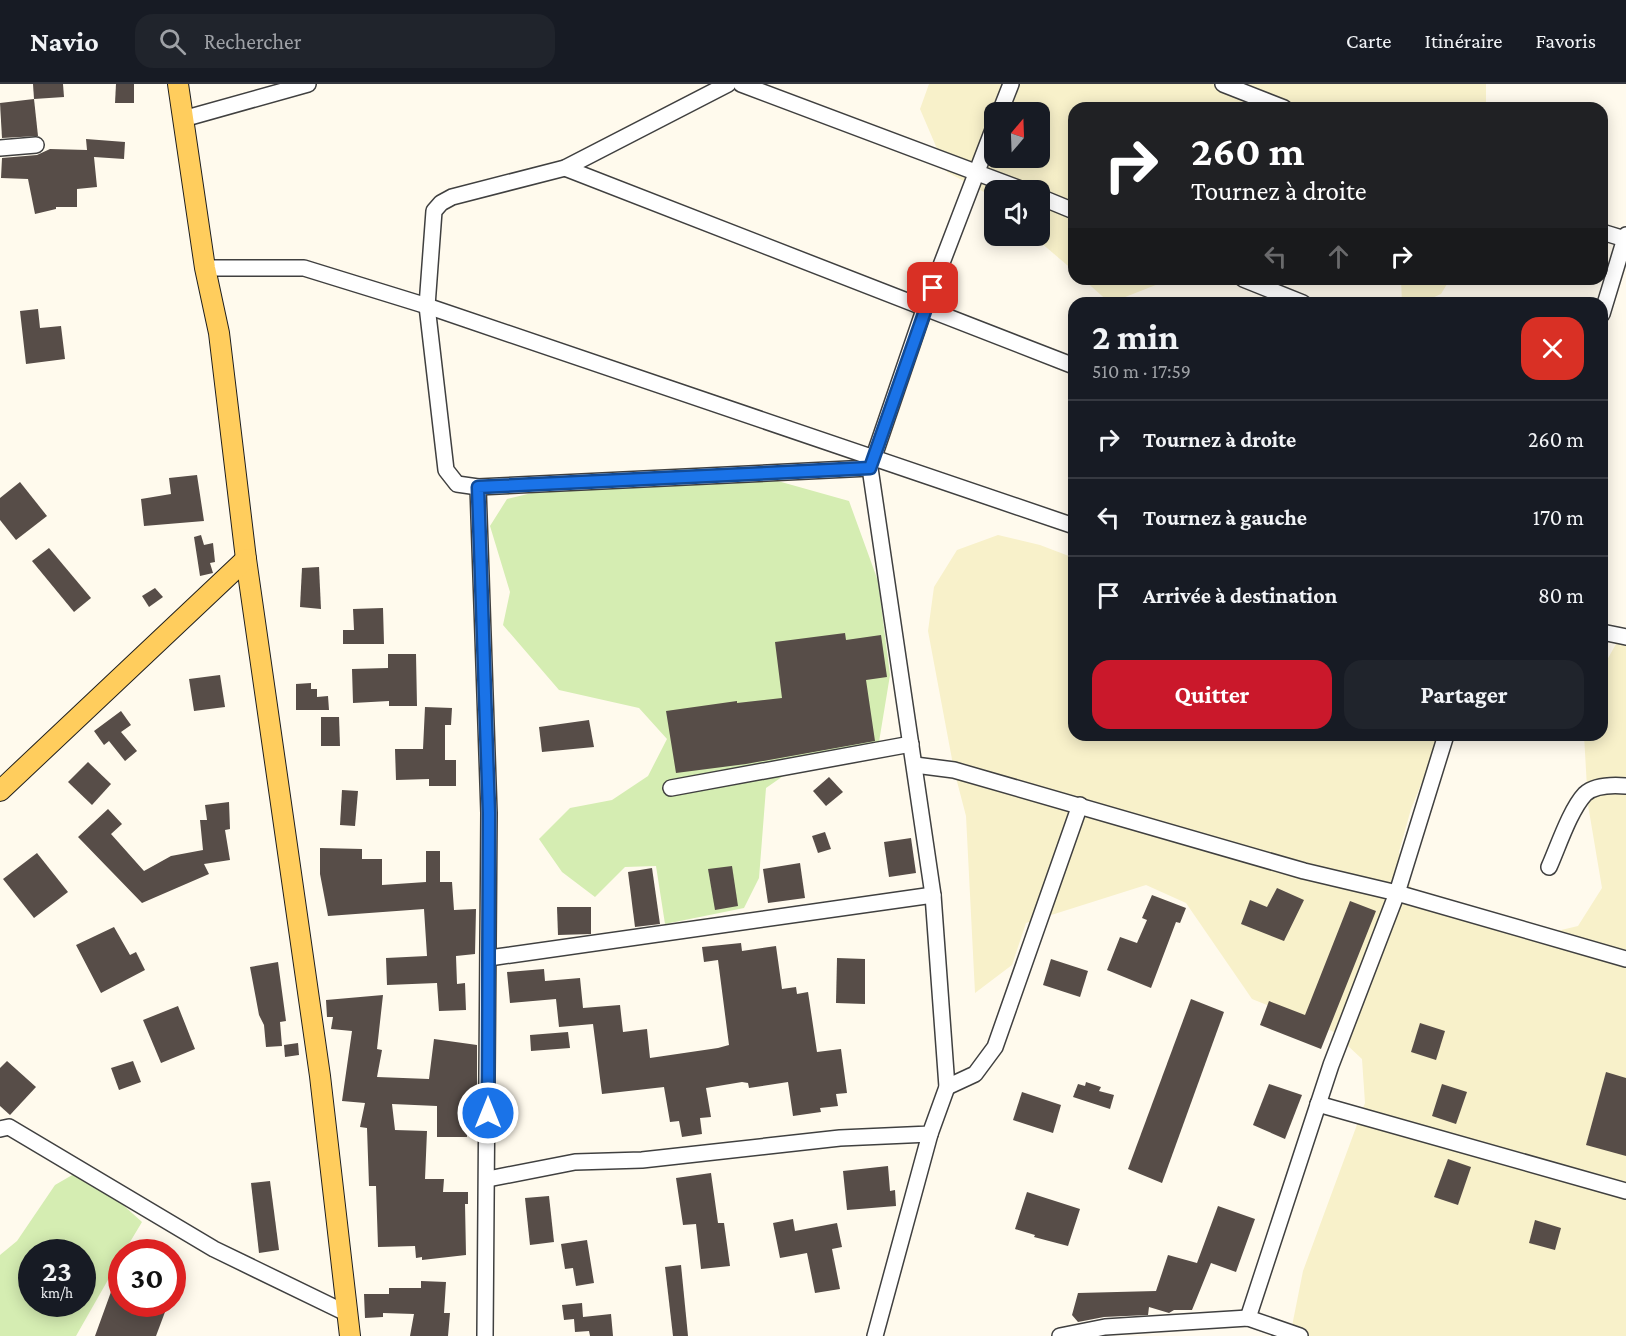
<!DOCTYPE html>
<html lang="fr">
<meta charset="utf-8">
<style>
:root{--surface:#171b24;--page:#20242c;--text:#f1f3f6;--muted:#9ea1a6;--line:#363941;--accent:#ca182b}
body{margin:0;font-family:"Crimson Pro",serif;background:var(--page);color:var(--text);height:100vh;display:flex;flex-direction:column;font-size:22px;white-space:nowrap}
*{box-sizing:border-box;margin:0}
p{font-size:20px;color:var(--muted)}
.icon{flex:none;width:33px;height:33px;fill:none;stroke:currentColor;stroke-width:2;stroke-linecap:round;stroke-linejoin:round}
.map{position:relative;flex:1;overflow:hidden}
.sheet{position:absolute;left:1068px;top:213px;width:540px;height:444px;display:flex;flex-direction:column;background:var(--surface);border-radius:18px;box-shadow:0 3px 15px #0003}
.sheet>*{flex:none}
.hud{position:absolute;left:1068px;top:18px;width:540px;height:183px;border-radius:18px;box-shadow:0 3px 15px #0003;background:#202124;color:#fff;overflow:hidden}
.needle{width:39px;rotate:19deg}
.fabs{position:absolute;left:984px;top:18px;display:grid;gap:12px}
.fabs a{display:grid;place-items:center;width:66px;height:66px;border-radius:12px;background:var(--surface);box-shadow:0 3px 15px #0003;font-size:30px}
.speed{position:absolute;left:18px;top:1155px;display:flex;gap:12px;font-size:30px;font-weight:700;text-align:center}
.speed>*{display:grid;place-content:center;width:78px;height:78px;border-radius:50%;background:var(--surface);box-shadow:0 3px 15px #0003;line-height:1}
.speed small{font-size:15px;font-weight:400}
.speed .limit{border:9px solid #d22;background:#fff;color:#111}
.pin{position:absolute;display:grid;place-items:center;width:51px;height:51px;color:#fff;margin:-26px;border-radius:12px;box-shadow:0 3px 9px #0006}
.me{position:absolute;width:66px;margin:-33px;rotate:0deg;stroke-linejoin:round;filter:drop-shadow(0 0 4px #0008)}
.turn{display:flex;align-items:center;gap:21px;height:126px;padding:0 24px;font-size:27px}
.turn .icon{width:78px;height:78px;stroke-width:2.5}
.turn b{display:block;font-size:42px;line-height:51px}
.lanes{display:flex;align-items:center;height:57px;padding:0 24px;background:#0003;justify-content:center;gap:30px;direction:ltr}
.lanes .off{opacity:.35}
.round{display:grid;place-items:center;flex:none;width:63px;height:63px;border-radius:18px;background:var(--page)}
.head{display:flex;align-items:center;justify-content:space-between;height:102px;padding:0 24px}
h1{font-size:36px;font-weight:700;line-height:45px}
.button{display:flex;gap:12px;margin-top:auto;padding:12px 24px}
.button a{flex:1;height:69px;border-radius:18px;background:var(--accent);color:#fff;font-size:24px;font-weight:700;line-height:69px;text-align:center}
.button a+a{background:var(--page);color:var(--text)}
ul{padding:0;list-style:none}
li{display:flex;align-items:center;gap:18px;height:78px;padding:0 24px;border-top:2px solid var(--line)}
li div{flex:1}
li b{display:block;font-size:22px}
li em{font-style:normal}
header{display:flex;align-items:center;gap:36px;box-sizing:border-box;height:84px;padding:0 30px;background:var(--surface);border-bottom:2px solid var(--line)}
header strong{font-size:28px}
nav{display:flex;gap:33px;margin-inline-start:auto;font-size:21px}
.search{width:420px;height:54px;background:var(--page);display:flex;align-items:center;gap:15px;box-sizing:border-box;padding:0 21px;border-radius:18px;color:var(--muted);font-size:22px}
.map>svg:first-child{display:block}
</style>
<header>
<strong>Navio</strong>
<div class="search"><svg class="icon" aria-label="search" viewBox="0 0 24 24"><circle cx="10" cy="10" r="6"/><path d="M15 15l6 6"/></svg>Rechercher</div>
<nav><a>Carte</a><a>Itinéraire</a><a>Favoris</a></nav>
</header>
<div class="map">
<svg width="1626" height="1252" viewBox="0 0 1626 1252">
<rect width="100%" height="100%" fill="#fffaed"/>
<!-- farmland -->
<g fill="#f8f1ca" fill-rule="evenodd">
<path d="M929,0H1486V24H1074V187L1033,152H1040V106H994V117L984,108L947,88L920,25ZM994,28H1040V74H994Z"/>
<polygon points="1083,195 1171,195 1110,219"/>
<polygon points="1401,195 1450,195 1441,210 1421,219 1402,219"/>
<polygon points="998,451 1040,461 1074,474 1074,651 1447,651 1429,681 1411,725 1399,768 1413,810 1536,852 1578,842 1602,804 1588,721 1584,651 1602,651 1602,585 1616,560 1626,554 1626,1252 1290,1252 1303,1187 1365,1019 1362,975 1332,947 1252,915 1186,819 1146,801 1026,839 1012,881 975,909 966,732 954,686 928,547 934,503 957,466"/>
</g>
<!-- green -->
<g fill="#d5edb2" fill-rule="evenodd">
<polygon points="767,394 849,417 878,497 890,591 878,664 799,681 766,704 759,794 744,824 665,840 656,782 625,783 595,813 562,788 539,755 570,724 612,716 648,692 667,655 639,624 559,606 503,541 510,508 490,442 507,415 557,403"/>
<path d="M74,1090L113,1112L142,1138L124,1168H122L121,1173L76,1252H0V1171L17,1157L55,1101ZM32,1168H82V1220H32Z"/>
</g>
<!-- building -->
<g fill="#574d48">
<polygon points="33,0 63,0 64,13 34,15"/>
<polygon points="116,0 134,0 134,19 115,19"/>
<polygon points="34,15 38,52 2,54 0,19"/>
<polygon points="86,55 125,58 124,75 94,73 97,103 77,105 77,123 56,123 56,125 35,130 28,95 1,94 2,74 37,71 50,65 87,66"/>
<polygon points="38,225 40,244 61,242 65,275 26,280 20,227"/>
<polygon points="197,391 204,437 144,442 141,415 171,410 169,394"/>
<polygon points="20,398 47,432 16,456 0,436 0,414"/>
<polygon points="201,451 204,461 213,459 215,478 210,479 213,489 200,492 194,453"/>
<polygon points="49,464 91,514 74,528 32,477"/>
<polygon points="319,483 321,525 300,523 302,484"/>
<polygon points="155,504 163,513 149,523 142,512"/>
<polygon points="383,524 384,560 343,560 343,546 354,546 353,525"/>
<polygon points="845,549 846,556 881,551 887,593 866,596 875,657 746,680 676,689 666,627 737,617 737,619 782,614 775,558"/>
<polygon points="388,570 416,570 417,622 389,622 389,617 353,619 352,585 388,584"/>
<polygon points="220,591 225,623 194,627 189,595"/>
<polygon points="311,599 311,605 317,605 317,613 328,612 329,626 296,626 296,600"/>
<polygon points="425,623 452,624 451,641 445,641 445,676 456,676 456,702 429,702 429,695 396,696 395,665 423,665"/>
<polygon points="121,627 131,641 121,648 137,667 125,677 109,657 104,661 94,647"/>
<polygon points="321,633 339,633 340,662 321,662"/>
<polygon points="589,636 594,663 542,668 539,643"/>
<polygon points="88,678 111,700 92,721 68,698"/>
<polygon points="829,693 843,708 826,722 813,707"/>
<polygon points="342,706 358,707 355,742 340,741"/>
<polygon points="229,718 230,745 225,746 230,776 204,780 209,790 142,819 78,753 108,725 122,740 111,750 144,787 171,772 203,766 200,736 207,736 205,721"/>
<polygon points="825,748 831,765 818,769 812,752"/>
<polygon points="911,754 916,789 889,793 884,758"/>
<polygon points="320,764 362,765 362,775 382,775 382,801 426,798 426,767 440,767 440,798 452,798 454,826 476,825 475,870 456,872 457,900 465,899 466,926 439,927 437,899 387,901 386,874 427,872 424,825 328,832 320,790"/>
<polygon points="37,769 68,808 34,834 3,795"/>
<polygon points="800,779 805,814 768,819 763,785"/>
<polygon points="732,782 738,822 715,826 708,785"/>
<polygon points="652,784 660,840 635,843 628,788"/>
<polygon points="1277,804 1304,816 1284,857 1241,840 1250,816 1267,823"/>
<polygon points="1152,811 1186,824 1180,839 1176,838 1151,904 1107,886 1120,853 1137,859 1147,836 1142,834"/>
<polygon points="1350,817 1376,827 1321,965 1260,941 1269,917 1305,931"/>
<polygon points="557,823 591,823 591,850 558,851"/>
<polygon points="114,843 130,871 136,868 145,886 101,909 76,861"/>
<polygon points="741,859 742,867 776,862 782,905 796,903 797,910 808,908 817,968 841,965 847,1009 836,1010 838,1022 820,1024 821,1028 793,1032 788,998 749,1004 748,999 742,998 706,1004 711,1033 700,1034 702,1050 682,1053 679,1037 670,1038 664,1003 602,1010 593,940 559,943 556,915 510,919 507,888 544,885 545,897 580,894 583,924 620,921 623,948 647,945 650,974 718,964 729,961 718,876 704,878 702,863"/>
<polygon points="837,874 865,875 865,920 836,919"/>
<polygon points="1051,875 1088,887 1080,913 1043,901"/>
<polygon points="278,878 286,937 280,938 282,962 266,963 264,941 259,931 250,883"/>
<polygon points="383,911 377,965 382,966 377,993 429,995 434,955 477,961 477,1010 467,1009 467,1053 437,1053 437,1022 392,1020 395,1046 427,1047 425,1095 444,1095 443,1108 468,1108 468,1120 465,1120 466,1171 422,1176 422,1173 416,1174 415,1162 378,1163 376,1102 369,1102 367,1044 360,1043 365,1019 342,1017 352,947 331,945 333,933 327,933 326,916"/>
<polygon points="1191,915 1224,928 1162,1099 1128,1085"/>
<polygon points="178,922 195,965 161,979 143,936"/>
<polygon points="1420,939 1445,947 1436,976 1411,968"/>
<polygon points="568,948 570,964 531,967 530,951"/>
<polygon points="298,959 299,971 285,973 284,961"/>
<polygon points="7,977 36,1003 10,1031 0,1022 0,984"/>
<polygon points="133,977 141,998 119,1006 111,984"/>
<polygon points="1606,988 1626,994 1626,1072 1586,1061"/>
<polygon points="1086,998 1101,1003 1099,1007 1114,1011 1110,1025 1073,1013 1078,1000 1085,1002"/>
<polygon points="1269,1000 1302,1011 1285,1055 1253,1041"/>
<polygon points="1442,1000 1467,1008 1456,1040 1432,1032"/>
<polygon points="1022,1008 1061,1021 1053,1049 1013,1036"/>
<polygon points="1448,1075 1471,1083 1458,1121 1434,1113"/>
<polygon points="888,1082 890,1107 895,1106 896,1122 847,1126 843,1087"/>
<polygon points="711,1089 718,1139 724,1139 730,1182 701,1185 696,1140 683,1141 676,1094"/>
<polygon points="270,1097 279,1166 259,1169 251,1099"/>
<polygon points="1027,1108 1080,1125 1068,1162 1034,1153 1035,1151 1015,1145"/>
<polygon points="549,1112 554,1158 530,1161 525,1114"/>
<polygon points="1218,1122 1255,1135 1236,1188 1211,1179 1192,1226 1174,1226 1169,1229 1149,1223 1148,1231 1104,1233 1078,1238 1072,1231 1078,1209 1156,1207 1168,1171 1197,1179"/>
<polygon points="793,1135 795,1147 837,1139 842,1163 832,1165 840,1205 815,1209 807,1169 780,1174 773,1139"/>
<polygon points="1535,1136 1561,1144 1555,1166 1529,1159"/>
<polygon points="587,1156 594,1199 576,1202 573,1184 565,1185 561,1160"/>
<polygon points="681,1181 688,1252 673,1252 665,1183"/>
<polygon points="120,1183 122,1220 168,1220 156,1252 95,1252"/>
<polygon points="421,1197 446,1198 444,1229 450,1229 448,1252 410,1252 414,1230 383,1229 383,1233 365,1234 364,1210 389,1210 389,1204 421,1204"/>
<polygon points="582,1219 583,1233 611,1230 613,1252 590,1252 589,1247 575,1248 574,1235 564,1236 562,1221"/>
</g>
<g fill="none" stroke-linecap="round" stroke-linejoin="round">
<defs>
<g id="minor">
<polyline points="728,0 565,84 452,113 441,119 434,127 427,222 446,386 457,400 478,403 870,384"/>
<polyline points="741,0 1023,106"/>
<polyline points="1223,0 1284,24"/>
<polyline points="1000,28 1011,0"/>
<polyline points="183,35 308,0"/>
<polyline points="0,64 36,61"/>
<polyline points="565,84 1074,282"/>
<polyline points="1040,113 1074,127"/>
<polyline points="1602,148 1625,155"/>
<polyline points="205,184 304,184 427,222 1074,442"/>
<polyline points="1243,195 1303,219"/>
<polyline points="1602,230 1626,151"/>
<polyline points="478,403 489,729 485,1252"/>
<polyline points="1602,548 1626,553"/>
<polyline points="915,681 954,686 1304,787 1397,809 1626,875"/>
<polyline points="671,704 911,660"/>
<path d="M1549,783C1558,763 1570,726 1585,710C1595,701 1614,701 1626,702"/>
<polyline points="489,874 933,811"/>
<polyline points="947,1003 975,990 995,963 1080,721"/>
<polyline points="1318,1020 1626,1107"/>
<polyline points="0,1045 9,1043 214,1165 348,1230"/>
<polyline points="488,1095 575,1078 642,1076 840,1054 930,1050 947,1003 933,811 870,384 925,223 994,43"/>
<polyline points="1248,1234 1331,981 1397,809 1446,651"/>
<polyline points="875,1252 930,1050"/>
<polyline points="1060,1252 1105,1243 1248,1234 1300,1252"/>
</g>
<g id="major">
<polyline points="178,0 205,184 219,249 246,475 320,992 350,1252"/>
<polyline points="0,707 246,475"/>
</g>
</defs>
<!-- minor casing -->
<use href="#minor" stroke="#404040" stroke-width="18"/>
<!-- major casing -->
<use href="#major" stroke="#1e1e1e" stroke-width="22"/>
<!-- minor -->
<use href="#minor" stroke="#fff" stroke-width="15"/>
<!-- major -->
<use href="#major" stroke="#ffcd5d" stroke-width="20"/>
</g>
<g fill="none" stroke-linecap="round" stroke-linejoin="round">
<defs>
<polyline id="route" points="488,1029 489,729 478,403 870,384 933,204"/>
</defs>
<!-- route casing -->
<use href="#route" stroke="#114b97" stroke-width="15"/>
<!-- route -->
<use href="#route" stroke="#1a73e8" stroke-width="10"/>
</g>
</svg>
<div class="fabs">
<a><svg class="needle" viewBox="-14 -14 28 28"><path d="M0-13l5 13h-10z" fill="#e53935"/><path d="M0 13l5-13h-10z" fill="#9ea1a6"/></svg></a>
<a><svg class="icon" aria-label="sound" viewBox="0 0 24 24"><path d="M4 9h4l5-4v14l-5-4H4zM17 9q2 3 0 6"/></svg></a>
</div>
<div class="speed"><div>23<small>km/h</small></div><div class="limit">30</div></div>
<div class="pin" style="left:933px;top:204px;background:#d93025"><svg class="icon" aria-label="arrive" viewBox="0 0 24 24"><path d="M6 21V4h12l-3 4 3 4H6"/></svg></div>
<svg class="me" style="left:488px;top:1029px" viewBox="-20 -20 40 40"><circle r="17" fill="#1a73e8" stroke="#fff" stroke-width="3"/><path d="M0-11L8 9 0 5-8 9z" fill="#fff"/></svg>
<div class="hud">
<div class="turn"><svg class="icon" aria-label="right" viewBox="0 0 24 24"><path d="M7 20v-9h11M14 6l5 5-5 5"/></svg><div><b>260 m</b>Tournez à droite</div></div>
<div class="lanes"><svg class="icon off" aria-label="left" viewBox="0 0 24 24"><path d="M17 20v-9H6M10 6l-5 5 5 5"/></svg><svg class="icon off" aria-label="ahead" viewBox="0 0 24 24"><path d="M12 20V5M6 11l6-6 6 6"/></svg><svg class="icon" aria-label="right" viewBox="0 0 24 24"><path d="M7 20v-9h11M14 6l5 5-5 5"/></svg></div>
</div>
<section class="sheet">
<div class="head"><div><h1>2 min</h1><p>510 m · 17:59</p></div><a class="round" style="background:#d93025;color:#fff"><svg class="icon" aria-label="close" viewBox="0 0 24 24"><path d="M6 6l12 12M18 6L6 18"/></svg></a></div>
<ul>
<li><svg class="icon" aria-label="right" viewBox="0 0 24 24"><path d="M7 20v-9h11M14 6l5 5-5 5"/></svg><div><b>Tournez à droite</b></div><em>260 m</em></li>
<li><svg class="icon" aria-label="left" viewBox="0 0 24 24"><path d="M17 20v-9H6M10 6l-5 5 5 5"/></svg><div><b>Tournez à gauche</b></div><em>170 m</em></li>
<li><svg class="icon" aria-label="arrive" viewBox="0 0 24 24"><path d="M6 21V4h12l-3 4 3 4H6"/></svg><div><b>Arrivée à destination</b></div><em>80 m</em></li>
</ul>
<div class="button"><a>Quitter</a><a>Partager</a></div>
</section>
</div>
